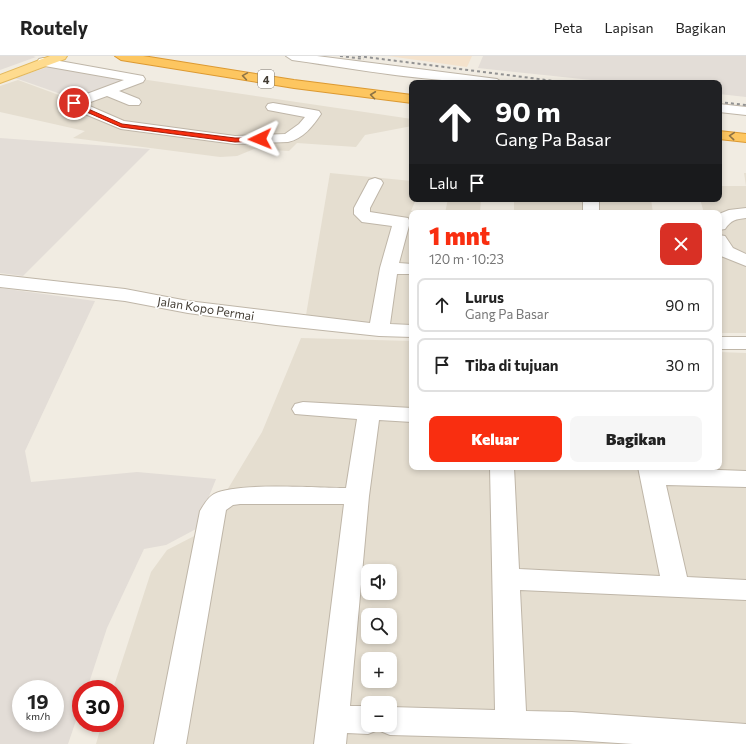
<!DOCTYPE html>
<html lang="id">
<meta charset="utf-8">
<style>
:root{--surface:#fff;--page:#f6f6f6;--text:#222;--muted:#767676;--line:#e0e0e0;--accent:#f92e10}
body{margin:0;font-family:Commissioner,sans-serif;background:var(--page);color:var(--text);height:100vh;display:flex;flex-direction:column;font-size:15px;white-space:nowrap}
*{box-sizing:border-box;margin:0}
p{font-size:13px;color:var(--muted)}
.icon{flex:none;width:22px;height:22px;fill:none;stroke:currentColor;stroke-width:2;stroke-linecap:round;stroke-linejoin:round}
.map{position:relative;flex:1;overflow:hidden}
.side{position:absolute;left:409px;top:154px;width:313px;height:260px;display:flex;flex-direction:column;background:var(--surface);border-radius:8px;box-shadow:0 2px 6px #0003}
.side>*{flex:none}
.hud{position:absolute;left:409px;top:24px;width:313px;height:122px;border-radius:8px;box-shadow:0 2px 6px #0003;background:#202124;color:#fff;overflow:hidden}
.tools{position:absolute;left:361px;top:508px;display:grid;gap:8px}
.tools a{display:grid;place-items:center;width:36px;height:36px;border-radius:8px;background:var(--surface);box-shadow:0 2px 6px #0003;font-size:20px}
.speed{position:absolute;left:12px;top:624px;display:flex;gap:8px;font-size:20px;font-weight:700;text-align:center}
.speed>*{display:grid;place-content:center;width:52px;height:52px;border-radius:50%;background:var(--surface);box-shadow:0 2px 6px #0003;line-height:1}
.speed small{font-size:10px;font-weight:400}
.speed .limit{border:6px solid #d22;background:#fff;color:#111}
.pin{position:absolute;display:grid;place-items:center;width:34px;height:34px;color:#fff;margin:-17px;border:2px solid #fff;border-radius:50%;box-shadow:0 1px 4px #0007}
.me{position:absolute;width:44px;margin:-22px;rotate:268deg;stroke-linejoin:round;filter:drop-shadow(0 0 3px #0008)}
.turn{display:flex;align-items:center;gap:14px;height:84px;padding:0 20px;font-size:18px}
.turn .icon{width:52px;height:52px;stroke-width:2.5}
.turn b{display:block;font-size:28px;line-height:34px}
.then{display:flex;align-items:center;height:38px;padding:0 20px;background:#0003;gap:8px;font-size:15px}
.round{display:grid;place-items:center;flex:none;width:42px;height:42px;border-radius:8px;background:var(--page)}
.summary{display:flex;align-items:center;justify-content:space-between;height:68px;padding:0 20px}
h1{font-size:24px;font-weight:800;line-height:30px;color:var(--accent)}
.button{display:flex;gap:8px;margin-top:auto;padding:8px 20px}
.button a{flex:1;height:46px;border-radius:8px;background:var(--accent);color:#fff;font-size:16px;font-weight:800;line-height:46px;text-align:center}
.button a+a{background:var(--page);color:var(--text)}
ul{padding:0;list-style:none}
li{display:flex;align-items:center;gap:12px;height:54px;margin:0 8px 6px;padding:0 12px;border:2px solid var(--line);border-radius:8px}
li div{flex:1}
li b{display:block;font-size:15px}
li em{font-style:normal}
header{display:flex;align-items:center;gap:24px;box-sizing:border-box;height:56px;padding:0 20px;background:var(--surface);border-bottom:1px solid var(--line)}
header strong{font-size:19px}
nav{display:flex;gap:22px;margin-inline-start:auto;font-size:14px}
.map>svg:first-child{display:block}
</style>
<header>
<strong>Routely</strong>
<nav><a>Peta</a><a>Lapisan</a><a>Bagikan</a></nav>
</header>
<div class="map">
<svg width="746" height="688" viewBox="0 0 746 688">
<rect width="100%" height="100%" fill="#f1ece2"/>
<!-- residential -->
<g fill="#e5ded0" fill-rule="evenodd">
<polygon points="134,22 412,63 412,70 365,79 356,91 297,87 289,95 254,93 237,100 220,101 73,82 85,75 0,56 0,30 18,24 78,46"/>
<polygon points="330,117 412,125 412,143 416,143 411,155 438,157 412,157 412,268 305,265"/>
<polygon points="744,117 746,117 746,277 719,277 719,157 704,157 700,143 719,143 719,130 746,130"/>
<polygon points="448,143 481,143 480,157 445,157"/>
<polygon points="514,143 651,143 653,157 514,157"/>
<path d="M301,282L412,285V411H719V296L746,297V688H96L102,667H115V633H113L151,516L167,494L202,476L262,376ZM368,515H390V537H368ZM368,559H390V581H368ZM368,603H390V625H368ZM368,647H390V669H368Z"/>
</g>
<!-- commercial -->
<polygon fill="#f4e2cc" points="388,0 472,0 467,11"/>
<!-- industrial -->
<g fill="#e3ddd7" fill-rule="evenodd">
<polygon points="0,0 33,0 36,1 0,14"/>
<polygon points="483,0 746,0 746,41 719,38 719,27 620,27 478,12"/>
<polygon points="51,10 129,23 78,44 15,22"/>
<polygon points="0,82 150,93 23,220 0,217"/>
<path d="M0,232L95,245L25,395L31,426L137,416L216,423L196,473L166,489L144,493L107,572L87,633H81V650L68,688H0ZM21,633H55V667H21Z"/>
</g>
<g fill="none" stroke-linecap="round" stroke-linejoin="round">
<defs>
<g id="minor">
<path d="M286,0H317L497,23L503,27C432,27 362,14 292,4Z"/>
<path d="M43,2L143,20L145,23L143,26L119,35L139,43L141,46L139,49H129L107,40L85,48L124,65L235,80L285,78L299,68L305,61L268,54L266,51L268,48L273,47L314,54L319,55L321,58C313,70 303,83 288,86L235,88L121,73L68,51L66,48L68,45L124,24L39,9L37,6L39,3Z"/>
<polygon points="719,48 746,51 746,59 719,56"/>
<polygon points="375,122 381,124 383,127 370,152 370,156 408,162 410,166 399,207 412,208 412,218 397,218 390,268 412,269 412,281 379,280 276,269 188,257 125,245 0,231 0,219 125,233 188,245 370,267 380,212 392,170 362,166 354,158 354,152 369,124"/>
<rect x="583" y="143" width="16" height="14"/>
<path d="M746,152V162C736,163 731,164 725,173L719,174V158L729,154Z"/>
<polygon points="719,179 725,180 733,192 746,198 746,210 721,200 719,197"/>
<rect x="719" y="281" width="27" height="12"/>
<path d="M303,346L412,352V366L379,364L369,440L350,650H368V669H390V651L495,654L490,411H514L519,513L660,520L638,411L746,415V431L666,429L687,521L746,524V544L520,534L526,655L572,656L746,668V688H633L572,684L390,679L378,674L368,678L347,677L346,688H314L344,448H240L233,449L226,454L186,688H154L200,455C204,449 207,442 214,438C236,426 317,432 346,432L357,363L295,358L292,353L295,348Z"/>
</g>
<polygon id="major" points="50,0 67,0 65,3 0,27 0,19"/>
<g id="highway">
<polygon points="115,0 143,0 294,24 412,39 412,47 294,32 121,4"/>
<polygon points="719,75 746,78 746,86 719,83"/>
</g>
</defs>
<!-- minor casing -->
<use href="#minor" stroke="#bfb6a8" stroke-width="2"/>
<!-- major casing -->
<use href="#major" stroke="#e2b85e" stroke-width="2"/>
<!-- highway casing -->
<use href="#highway" stroke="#dc9931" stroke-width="2"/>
<!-- minor -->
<use href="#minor" fill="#fff" fill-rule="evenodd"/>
<!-- major -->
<use href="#major" fill="#fedb8e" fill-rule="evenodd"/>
<!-- highway -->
<use href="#highway" fill="#fdc660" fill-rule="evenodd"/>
<!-- rail -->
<g stroke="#929292" stroke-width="2" stroke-dasharray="3 3" stroke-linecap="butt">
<polyline points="340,0 364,3"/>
<polyline points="358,0 570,27"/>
<polyline points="719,46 746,49"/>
</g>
</g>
<!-- one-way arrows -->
<defs><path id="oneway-chevron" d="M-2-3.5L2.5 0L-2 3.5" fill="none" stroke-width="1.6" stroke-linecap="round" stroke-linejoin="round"/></defs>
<g stroke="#8d7345">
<use href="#oneway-chevron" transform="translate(245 20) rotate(-171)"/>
<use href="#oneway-chevron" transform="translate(373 39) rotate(-173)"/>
<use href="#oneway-chevron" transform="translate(732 80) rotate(-175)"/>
</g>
<!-- route -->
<polygon fill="#f92e10" stroke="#a21e0a" points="74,45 77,48 122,68 235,82 260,82 263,83 260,85 235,86 121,71 73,50 72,47"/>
<g text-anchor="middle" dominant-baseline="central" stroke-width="3" stroke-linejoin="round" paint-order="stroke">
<!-- shield labels -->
<rect fill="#fff" stroke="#7b7670" stroke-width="1" x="258" y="14" width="16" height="18" rx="3"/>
<g font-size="11" font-weight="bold" fill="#423c33">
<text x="266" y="23">4</text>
</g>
<!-- street labels -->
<g font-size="12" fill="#423c33" stroke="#fff">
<text transform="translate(206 252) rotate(9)">Jalan Kopo Permai</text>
</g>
</g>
</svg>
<div class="tools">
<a><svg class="icon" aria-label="sound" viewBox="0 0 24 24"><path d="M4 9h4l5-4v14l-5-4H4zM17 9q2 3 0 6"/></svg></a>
<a><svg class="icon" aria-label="search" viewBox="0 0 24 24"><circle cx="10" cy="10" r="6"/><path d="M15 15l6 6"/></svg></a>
<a>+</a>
<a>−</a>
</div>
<div class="speed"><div>19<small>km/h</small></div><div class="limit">30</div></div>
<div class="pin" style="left:74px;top:47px;background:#d93025"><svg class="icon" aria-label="arrive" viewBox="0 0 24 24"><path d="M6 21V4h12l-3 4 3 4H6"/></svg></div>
<svg class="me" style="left:260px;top:83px" viewBox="-20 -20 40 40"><path d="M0-17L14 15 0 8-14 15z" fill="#f92e10" stroke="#fff" stroke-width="4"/></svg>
<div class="hud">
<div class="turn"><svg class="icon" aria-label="ahead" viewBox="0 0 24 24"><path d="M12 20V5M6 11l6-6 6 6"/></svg><div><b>90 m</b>Gang Pa Basar</div></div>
<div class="then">Lalu<svg class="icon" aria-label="arrive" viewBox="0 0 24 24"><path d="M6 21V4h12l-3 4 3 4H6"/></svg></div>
</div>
<section class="side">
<div class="summary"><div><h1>1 mnt</h1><p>120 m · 10:23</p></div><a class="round" style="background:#d93025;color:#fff"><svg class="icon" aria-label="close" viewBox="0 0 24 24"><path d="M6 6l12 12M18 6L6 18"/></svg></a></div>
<ul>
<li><svg class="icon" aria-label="ahead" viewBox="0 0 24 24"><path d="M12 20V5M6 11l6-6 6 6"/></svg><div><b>Lurus</b><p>Gang Pa Basar</p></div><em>90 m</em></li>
<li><svg class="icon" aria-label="arrive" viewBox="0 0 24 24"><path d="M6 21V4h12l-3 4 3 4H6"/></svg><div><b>Tiba di tujuan</b></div><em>30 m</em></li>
</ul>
<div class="button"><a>Keluar</a><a>Bagikan</a></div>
</section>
</div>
